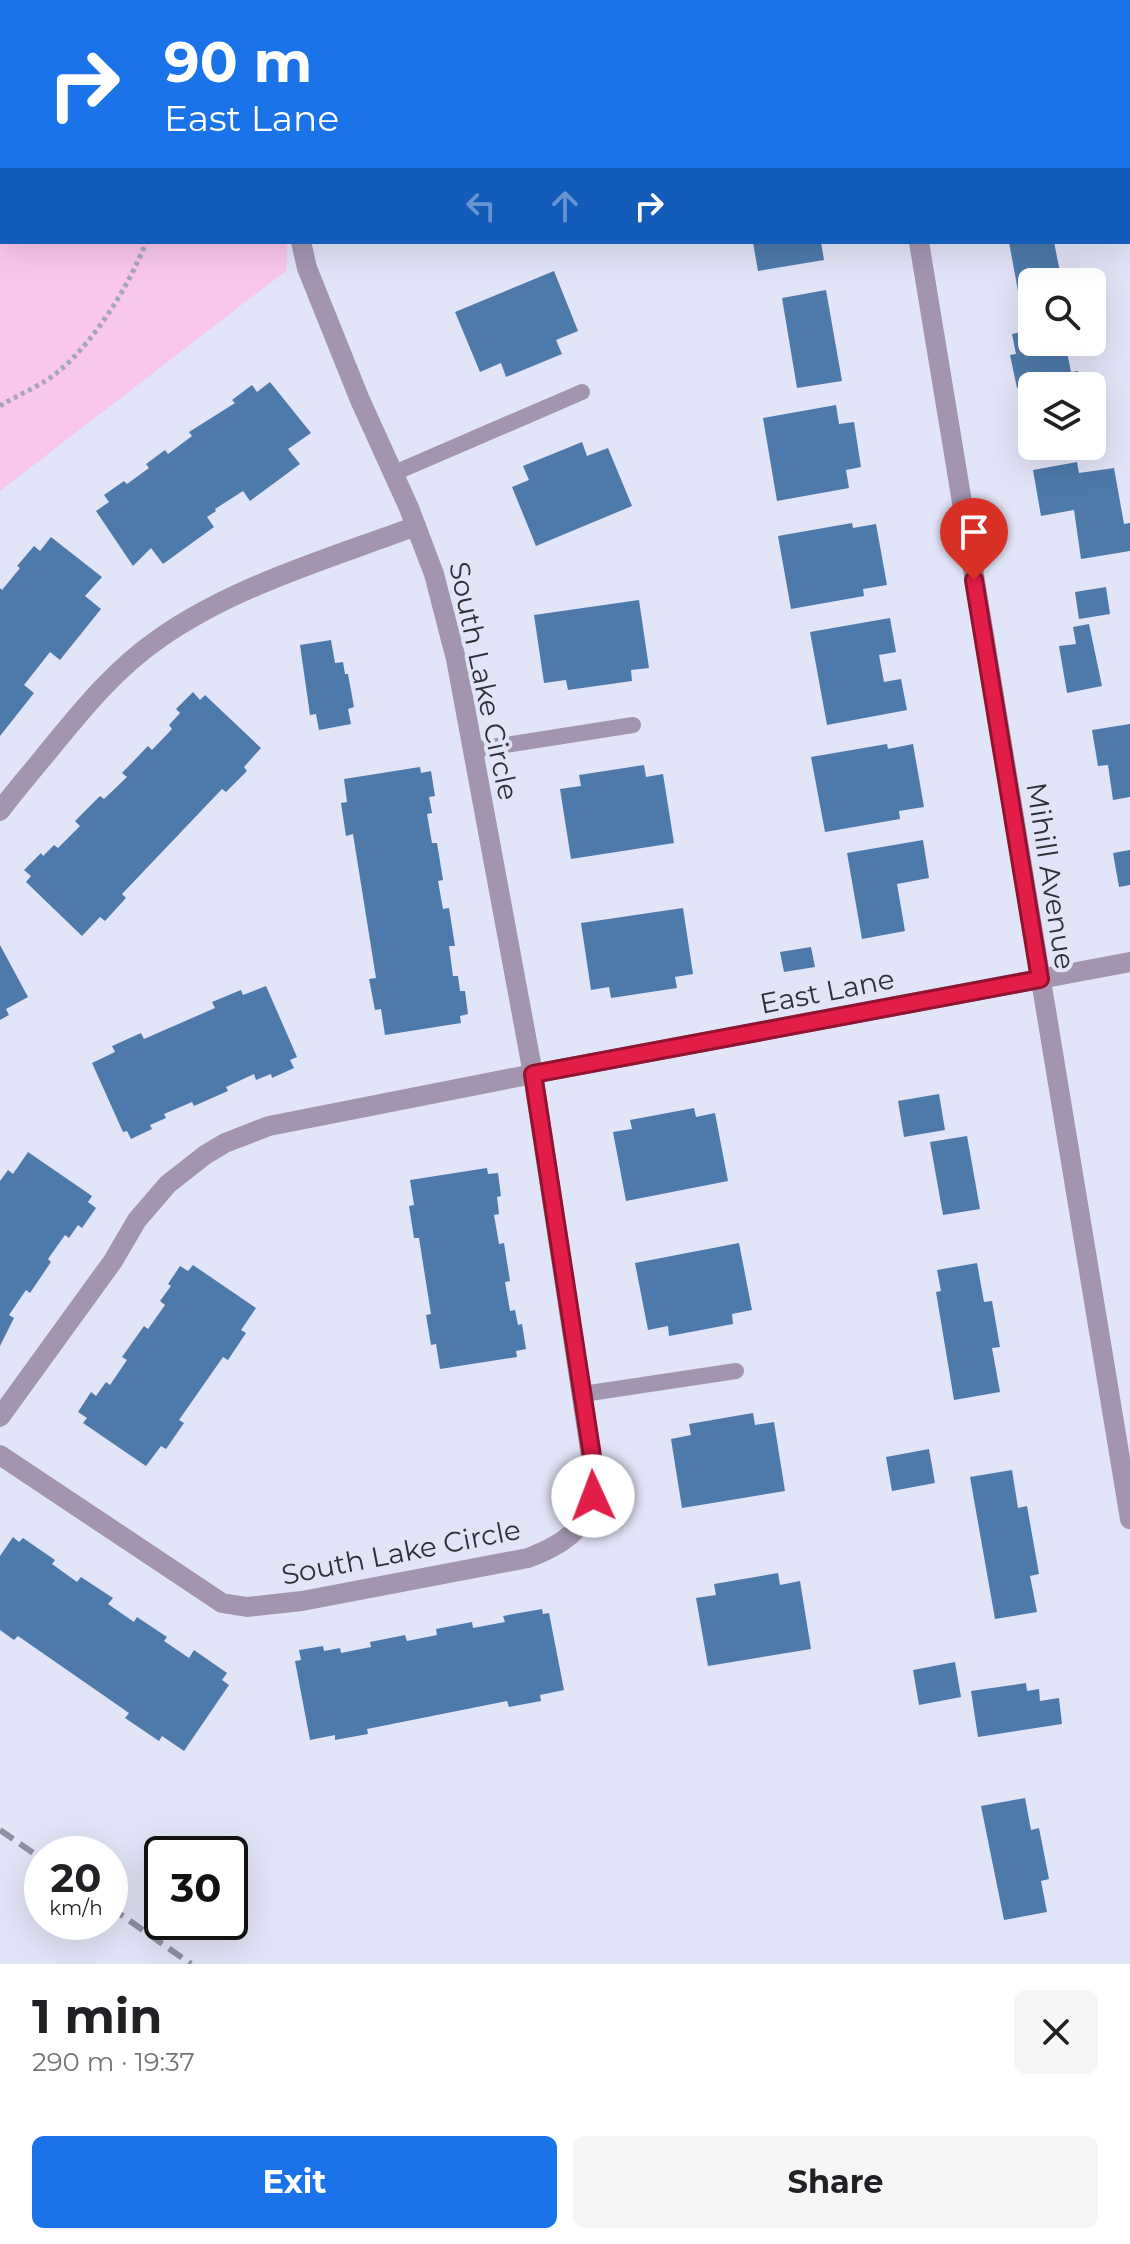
<!DOCTYPE html>
<meta charset="utf-8">
<style>
:root{--surface:#fff;--page:#f6f6f6;--text:#202124;--muted:#757577;--accent:#1a73e8}
body{margin:0;font-family:Montserrat,sans-serif;background:var(--page);color:var(--text);height:100vh;display:flex;flex-direction:column;font-size:30px;white-space:nowrap}
*{box-sizing:border-box;margin:0}
p{font-size:26px;color:var(--muted)}
.icon{flex:none;width:44px;height:44px;fill:none;stroke:currentColor;stroke-width:2;stroke-linecap:round;stroke-linejoin:round}
.map{position:relative;height:1964px;overflow:hidden}
.panel{display:flex;flex-direction:column;background:var(--surface);flex:1}
.panel>*{flex:none}
.hud{position:absolute;left:0px;top:0px;width:1130px;height:244px;box-shadow:0 8px 32px #0002;background:#1a73e8;color:#fff;overflow:hidden}
.tools{position:absolute;left:1018px;top:268px;display:grid;gap:16px}
.tools a{display:grid;place-items:center;width:88px;height:88px;border-radius:12px;background:var(--surface);box-shadow:0 8px 32px #0002;font-size:40px}
.speed{position:absolute;left:24px;top:1836px;display:flex;gap:16px;font-size:40px;font-weight:700;text-align:center}
.speed>*{display:grid;place-content:center;width:104px;height:104px;border-radius:50%;background:var(--surface);box-shadow:0 8px 32px #0002;line-height:1}
.speed small{font-size:20px;font-weight:400}
.speed .limit{border:4px solid #111;border-radius:12px;background:#fff;color:#111}
.pin{position:absolute;display:grid;place-items:center;width:68px;height:68px;color:#fff;margin:-82px -34px;border-radius:50% 50% 50% 0;rotate:-45deg;box-shadow:0 0 8px #0007}
.pin .icon{rotate:45deg}
.me{position:absolute;width:88px;margin:-44px;rotate:358deg;stroke-linejoin:round;filter:drop-shadow(0 0 6px #0008)}
.turn{display:flex;align-items:center;gap:28px;height:168px;padding:0 32px;font-size:36px}
.turn .icon{width:104px;height:104px;stroke-width:2.5}
.turn b{display:block;font-size:56px;line-height:68px}
.lanes{display:flex;align-items:center;height:76px;padding:0 32px;background:#0003;justify-content:center;gap:40px;direction:ltr}
.lanes .off{opacity:.35}
.round{display:grid;place-items:center;flex:none;width:84px;height:84px;border-radius:12px;background:var(--page)}
.headline{display:flex;align-items:center;justify-content:space-between;height:136px;padding:0 32px}
h1{font-size:48px;font-weight:700;line-height:60px}
.action{display:flex;gap:16px;margin-top:auto;padding:16px 32px}
.action a{flex:1;height:92px;border-radius:12px;background:var(--accent);color:#fff;font-size:32px;font-weight:700;line-height:92px;text-align:center}
.action a+a{background:var(--page);color:var(--text)}
.map>svg:first-child{display:block}
</style>
<div class="map">
<svg width="1130" height="1964" viewBox="0 0 1130 1964">
<rect width="100%" height="100%" fill="#e2e4f7"/>
<!-- green -->
<polygon fill="#f9c7ea" points="0,0 288,0 2,2 2,242 287,242 287,270 0,491"/>
<!-- building -->
<g fill="#4e7aab">
<polygon points="753,242 821,242 824,260 758,271"/>
<polygon points="1009,242 1054,242 1062,282 1032,282 1032,300 1020,302"/>
<polygon points="554,271 578,331 556,340 562,354 506,377 501,363 480,372 455,312"/>
<polygon points="826,290 842,381 797,388 782,298"/>
<polygon points="1032,330 1032,342 1065,342 1071,372 1078,371 1081,386 1043,386 1043,383 1017,388 1010,355 1016,354 1012,334"/>
<polygon points="270,382 311,433 288,449 300,464 250,501 243,491 215,509 216,511 207,517 214,527 163,564 151,548 133,566 96,511 109,502 104,495 124,481 127,484 149,468 146,464 165,450 168,454 192,436 189,432 235,403 232,400 252,385 257,392"/>
<polygon points="836,405 839,424 854,422 861,467 846,470 849,488 777,501 763,418"/>
<polygon points="582,442 587,456 608,448 632,506 536,546 512,487 529,480 523,466"/>
<polygon points="1077,462 1079,473 1114,468 1124,524 1130,523 1130,551 1081,559 1074,510 1041,516 1033,470"/>
<polygon points="852,523 853,528 876,524 887,585 863,589 864,596 791,609 778,536"/>
<polygon points="51,537 102,577 85,596 101,609 60,660 50,652 24,685 34,693 0,736 0,588 2,590 20,568 17,566 34,546 40,551"/>
<polygon points="1106,587 1110,614 1079,619 1075,592"/>
<polygon points="639,600 649,668 631,670 632,681 568,690 566,680 544,683 534,615"/>
<polygon points="890,618 896,652 879,655 884,682 901,679 907,710 827,725 810,632"/>
<polygon points="1089,624 1102,686 1067,693 1059,646 1076,644 1073,627"/>
<polygon points="331,640 335,663 343,662 345,674 348,674 354,707 348,709 351,724 319,730 316,714 310,715 300,645"/>
<polygon points="193,692 200,700 205,695 261,748 244,767 247,771 226,792 222,789 122,894 126,898 105,921 100,917 82,936 26,882 31,876 24,870 41,853 43,856 54,845 58,848 80,826 75,821 100,796 104,799 127,777 122,773 148,746 152,750 172,729 169,725 180,713 176,709"/>
<polygon points="1130,724 1130,797 1113,800 1108,765 1098,766 1092,730"/>
<polygon points="887,744 888,749 913,744 924,807 899,811 900,819 825,832 811,757"/>
<polygon points="644,765 646,777 663,774 674,843 571,859 560,789 581,786 579,775"/>
<polygon points="420,767 421,773 431,771 435,796 429,797 432,813 427,814 432,843 437,843 443,880 438,881 443,909 449,908 455,946 449,946 453,976 458,976 460,991 465,991 468,1014 460,1016 461,1023 385,1035 381,1009 375,1010 369,979 376,978 353,834 346,836 341,803 347,802 344,779"/>
<polygon points="923,840 929,878 897,884 905,931 862,939 847,853"/>
<polygon points="1130,850 1130,885 1119,887 1113,853"/>
<polygon points="683,908 693,974 675,977 677,988 611,998 609,987 591,990 581,923"/>
<polygon points="0,945 28,997 6,1009 9,1015 0,1020"/>
<polygon points="811,947 815,967 784,972 780,952"/>
<polygon points="266,986 297,1057 290,1060 294,1068 272,1078 271,1074 256,1080 254,1074 226,1087 228,1091 194,1106 192,1102 164,1114 166,1118 150,1125 152,1129 131,1139 127,1131 123,1132 92,1063 115,1052 112,1046 141,1033 144,1039 215,1008 212,1002 241,990 243,995"/>
<polygon points="939,1094 945,1130 904,1137 898,1101"/>
<polygon points="694,1108 696,1117 715,1113 728,1181 626,1201 613,1132 632,1129 630,1120"/>
<polygon points="967,1136 980,1209 943,1215 930,1142"/>
<polygon points="28,1152 92,1196 88,1202 96,1208 82,1228 78,1225 69,1238 65,1235 48,1259 51,1262 30,1293 26,1290 9,1315 14,1318 0,1346 0,1181 8,1170 13,1174"/>
<polygon points="487,1168 488,1174 498,1173 501,1196 497,1197 499,1214 494,1215 499,1244 504,1243 510,1281 505,1282 510,1311 515,1310 518,1325 522,1324 526,1349 516,1351 517,1357 440,1369 436,1344 431,1345 426,1315 431,1314 419,1238 414,1238 409,1206 414,1205 410,1180"/>
<polygon points="739,1243 752,1310 732,1314 733,1324 669,1336 668,1326 648,1330 635,1263"/>
<polygon points="977,1263 984,1302 992,1301 1000,1347 992,1348 1000,1392 954,1400 936,1292 941,1291 937,1270"/>
<polygon points="193,1265 256,1308 241,1330 246,1333 228,1360 223,1357 179,1420 184,1423 166,1449 161,1446 146,1466 83,1423 87,1418 78,1412 91,1392 96,1396 106,1382 110,1385 127,1360 122,1357 144,1326 148,1329 165,1305 160,1301 171,1286 168,1284 180,1266 188,1271"/>
<polygon points="753,1413 755,1425 774,1422 785,1491 682,1508 671,1439 691,1435 689,1424"/>
<polygon points="929,1449 935,1483 892,1491 886,1457"/>
<polygon points="1012,1470 1018,1508 1027,1506 1039,1574 1030,1576 1037,1612 995,1619 970,1477"/>
<polygon points="13,1537 19,1542 23,1538 55,1560 52,1564 77,1582 81,1577 113,1598 108,1604 134,1622 137,1617 167,1637 164,1641 189,1658 194,1650 227,1673 222,1680 229,1685 184,1751 162,1736 159,1741 125,1718 129,1713 18,1636 14,1640 0,1630 0,1556"/>
<polygon points="778,1573 780,1585 800,1581 811,1649 708,1666 696,1598 716,1595 714,1584"/>
<polygon points="542,1609 543,1614 549,1613 564,1690 540,1695 541,1701 509,1707 507,1701 367,1729 368,1734 335,1740 335,1735 310,1740 295,1661 301,1660 299,1650 323,1646 324,1651 340,1648 341,1653 371,1647 370,1642 405,1635 407,1641 437,1635 436,1629 472,1622 473,1628 505,1622 503,1616"/>
<polygon points="955,1662 961,1697 919,1705 913,1670"/>
<polygon points="1026,1683 1027,1691 1039,1689 1040,1701 1059,1698 1062,1724 978,1737 971,1691"/>
<polygon points="1025,1798 1031,1830 1039,1828 1049,1879 1041,1881 1047,1912 1004,1920 981,1806"/>
</g>
<g fill="none" stroke-linecap="round" stroke-linejoin="round">
<!-- path -->
<g stroke="#a5a7b6" stroke-width="5" stroke-dasharray="4 4" stroke-linecap="butt">
<polyline points="173,2 174,0"/>
<path d="M0,406C19,394 43,385 59,371C95,341 130,284 146,242"/>
</g>
<!-- service -->
<g stroke="#a395b0" stroke-width="16">
<polyline points="392,474 582,392"/>
<polyline points="473,750 633,725"/>
<polyline points="583,1394 736,1371"/>
</g>
<!-- minor -->
<g stroke="#a395b0" stroke-width="20">
<polyline points="289,0 289,2"/>
<polyline points="880,0 880,2"/>
<polyline points="919,242 1130,1519"/>
<path d="M0,811C13,793 28,776 42,759C78,715 113,670 160,638C236,585 331,558 416,526"/>
<polyline points="0,1417 113,1261 137,1220 168,1184 205,1155 225,1143 269,1126 533,1074 456,659 434,574 409,508 360,400 307,268 301,242"/>
<path d="M0,1455L222,1603L247,1607L302,1601L528,1558C570,1542 593,1524 594,1476L533,1074L1130,962"/>
</g>
<!-- rail -->
<g stroke="#8f919e" stroke-width="6" stroke-dasharray="16 8" stroke-linecap="butt">
<polyline points="0,1830 42,1859"/>
<polyline points="110,1907 191,1964"/>
</g>
</g>
<g fill="none" stroke-linecap="round" stroke-linejoin="round">
<defs>
<polyline id="route" points="593,1496 592,1456 533,1074 1040,979 974,580"/>
</defs>
<!-- route casing -->
<use href="#route" stroke="#92132f" stroke-width="20"/>
<!-- route -->
<use href="#route" stroke="#e11d48" stroke-width="14"/>
</g>
<g text-anchor="middle" dominant-baseline="central" stroke-width="8" stroke-linejoin="round" paint-order="stroke">
<!-- street labels -->
<g font-size="28" fill="#2f3037" stroke="#e2e4f7">
<text transform="translate(484 681) rotate(78)">South Lake Circle</text>
<text transform="translate(1051 876) rotate(81)">Mihill Avenue</text>
<text transform="translate(827 991) rotate(-11)">East Lane</text>
<text transform="translate(401 1552) rotate(-11)">South Lake Circle</text>
</g>
</g>
</svg>
<div class="tools">
<a><svg class="icon" aria-label="search" viewBox="0 0 24 24"><circle cx="10" cy="10" r="6"/><path d="M15 15l6 6"/></svg></a>
<a><svg class="icon" aria-label="layers" viewBox="0 0 24 24"><path d="M12 4l9 5-9 5-9-5zM3 14l9 5 9-5"/></svg></a>
</div>
<div class="speed"><div>20<small>km/h</small></div><div class="limit">30</div></div>
<div class="pin" style="left:974px;top:580px;background:#d93025"><svg class="icon" aria-label="arrive" viewBox="0 0 24 24"><path d="M6 21V4h12l-3 4 3 4H6"/></svg></div>
<svg class="me" style="left:593px;top:1496px" viewBox="-20 -20 40 40"><circle r="19" fill="#fff"/><path d="M0-13L10 11 0 6-10 11z" fill="#e11d48"/></svg>
<div class="hud">
<div class="turn"><svg class="icon" aria-label="right" viewBox="0 0 24 24"><path d="M7 20v-9h11M14 6l5 5-5 5"/></svg><div><b>90 m</b>East Lane</div></div>
<div class="lanes"><svg class="icon off" aria-label="left" viewBox="0 0 24 24"><path d="M17 20v-9H6M10 6l-5 5 5 5"/></svg><svg class="icon off" aria-label="ahead" viewBox="0 0 24 24"><path d="M12 20V5M6 11l6-6 6 6"/></svg><svg class="icon" aria-label="right" viewBox="0 0 24 24"><path d="M7 20v-9h11M14 6l5 5-5 5"/></svg></div>
</div>
</div>
<section class="panel">
<div class="headline"><div><h1>1 min</h1><p>290 m · 19:37</p></div><a class="round"><svg class="icon" aria-label="close" viewBox="0 0 24 24"><path d="M6 6l12 12M18 6L6 18"/></svg></a></div>
<div class="action"><a>Exit</a><a>Share</a></div>
</section>
